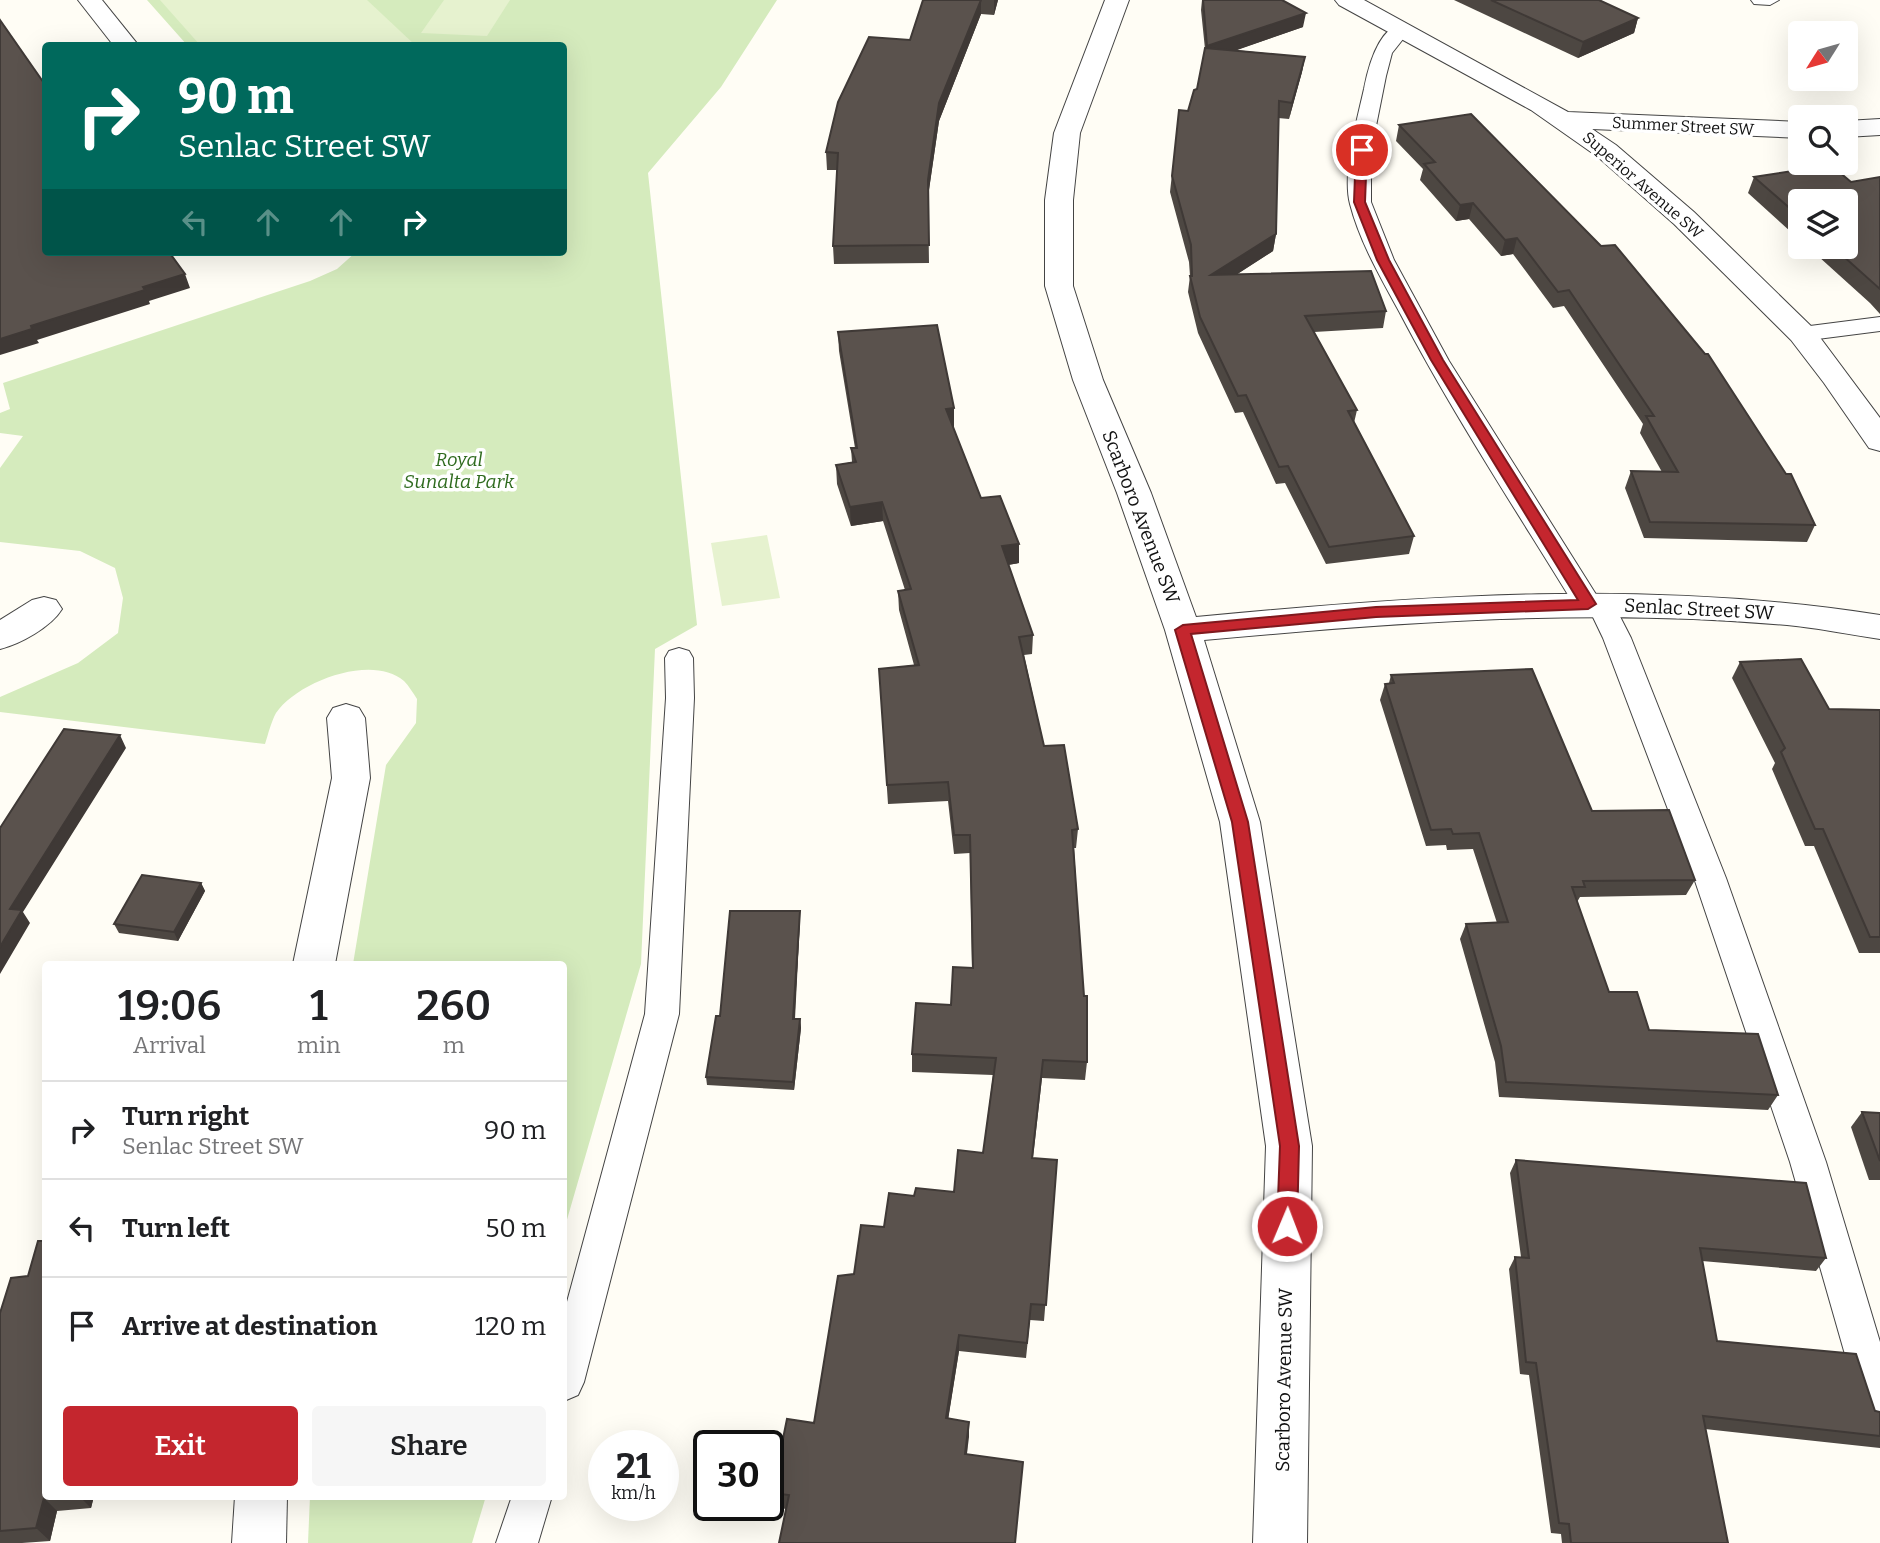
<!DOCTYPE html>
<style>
:root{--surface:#fff;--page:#f6f6f6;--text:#202124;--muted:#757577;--line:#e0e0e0;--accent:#c4262e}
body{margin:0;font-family:Bitter,serif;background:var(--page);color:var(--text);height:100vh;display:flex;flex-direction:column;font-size:26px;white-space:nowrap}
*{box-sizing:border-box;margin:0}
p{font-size:23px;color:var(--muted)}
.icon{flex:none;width:38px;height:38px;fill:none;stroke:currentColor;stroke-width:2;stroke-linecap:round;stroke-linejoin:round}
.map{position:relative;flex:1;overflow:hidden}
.sheet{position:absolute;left:42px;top:961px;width:525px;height:539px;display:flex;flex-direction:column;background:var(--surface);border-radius:7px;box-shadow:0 7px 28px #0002}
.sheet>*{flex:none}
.hud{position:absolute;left:42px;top:42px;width:525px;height:214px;border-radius:7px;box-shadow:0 7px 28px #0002;background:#00695c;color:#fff;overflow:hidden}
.needle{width:46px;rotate:233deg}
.buttons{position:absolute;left:1788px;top:21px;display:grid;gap:14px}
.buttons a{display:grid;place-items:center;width:70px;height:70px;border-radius:7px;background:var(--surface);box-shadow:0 7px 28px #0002;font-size:35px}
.speed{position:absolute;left:588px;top:1430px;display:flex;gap:14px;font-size:35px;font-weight:700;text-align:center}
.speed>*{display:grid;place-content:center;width:91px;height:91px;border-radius:50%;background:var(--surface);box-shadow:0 7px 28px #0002;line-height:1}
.speed small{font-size:18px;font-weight:400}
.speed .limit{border:4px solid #111;border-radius:10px;background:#fff;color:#111}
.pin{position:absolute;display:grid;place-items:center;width:60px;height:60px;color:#fff;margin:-30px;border:4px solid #fff;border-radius:50%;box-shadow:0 2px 7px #0007}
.me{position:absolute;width:77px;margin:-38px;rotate:1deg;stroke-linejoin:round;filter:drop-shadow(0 0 5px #0008)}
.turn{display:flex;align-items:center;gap:24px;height:147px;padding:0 21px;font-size:32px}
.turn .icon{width:91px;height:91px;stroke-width:2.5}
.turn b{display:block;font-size:49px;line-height:60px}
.lanes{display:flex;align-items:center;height:66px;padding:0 21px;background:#0003;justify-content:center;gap:35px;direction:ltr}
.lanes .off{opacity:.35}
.eta{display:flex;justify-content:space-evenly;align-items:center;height:119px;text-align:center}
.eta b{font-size:42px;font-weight:600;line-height:49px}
.action{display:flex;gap:14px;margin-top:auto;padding:14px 21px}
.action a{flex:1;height:80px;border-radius:7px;background:var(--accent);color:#fff;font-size:28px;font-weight:600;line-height:80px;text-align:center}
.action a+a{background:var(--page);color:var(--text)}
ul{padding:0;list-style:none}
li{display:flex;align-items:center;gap:21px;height:98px;padding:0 21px;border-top:2px solid var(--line)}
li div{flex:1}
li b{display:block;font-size:26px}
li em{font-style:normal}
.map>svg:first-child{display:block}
</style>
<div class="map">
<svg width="1880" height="1543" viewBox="0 0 1880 1543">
<rect width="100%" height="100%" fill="#fffdf5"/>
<!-- green -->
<g fill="#d5ebbd">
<path d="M147,0H777L721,87L648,173L697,625L655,649L641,964L564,1230V964H353L386,765L416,723L417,699C413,693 409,686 404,681C372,653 297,682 276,713C271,722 268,735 265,744L0,712V697L78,663L118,633L123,598L115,568L80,551L0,542V468L23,436L0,433V413L10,409L3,383L310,281L337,269L356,252H564V46L187,45Z"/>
<polygon points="310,1496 486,1496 472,1543 308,1543"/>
</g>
<!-- pitch -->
<g fill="#e6f2cf">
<polygon points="160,0 367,0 415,45 200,45"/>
<polygon points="444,0 510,0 487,36 421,33"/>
<polygon points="767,535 780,598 722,606 711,543"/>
</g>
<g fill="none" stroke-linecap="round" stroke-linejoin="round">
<defs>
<g id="lane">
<polygon points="1751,0 1779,0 1770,5 1754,4"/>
<path d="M1402,23L1411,29L1392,53L1386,76L1371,151V202L1394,260L1449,361L1597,596L1610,597L1631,638L1726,878L1826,1162L1880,1342V1426L1866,1421L1860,1407L1790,1162L1694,878L1603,638L1591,613L1578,611C1518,513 1454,416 1401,315C1382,280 1360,243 1350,204C1342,174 1357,120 1364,89C1368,68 1378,29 1402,23Z"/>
<polygon points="1880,317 1880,331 1802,341 1794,339 1790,334 1794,329 1802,327"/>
<polygon points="679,648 689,651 693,658 694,698 679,1014 584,1382 578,1395 564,1401 564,1313 645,1014 666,698 665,658 669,651"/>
<polygon points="512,1496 552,1496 538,1543 496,1543"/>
</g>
<g id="street">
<polygon points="78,0 102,0 139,46 114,46"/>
<path d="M1105,0H1129L1080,133L1073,200V286L1103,380L1151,493L1196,617C1425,595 1651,579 1880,615V639C1852,635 1824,629 1796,626C1599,607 1401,622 1204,640L1260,822L1312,1146L1307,1543H1253L1266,1146L1220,822L1165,630L1117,493L1073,380L1045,286V200L1054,133Z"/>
<polygon points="1335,0 1364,0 1568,112 1801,122 1801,138 1592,129 1616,145 1694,212 1813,328 1880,418 1880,451 1869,448 1824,383 1791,340 1674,224 1598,157 1531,110 1339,5"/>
<polygon points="1880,119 1880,135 1846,137 1846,121"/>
<path d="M44,597L56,600L62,609C51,627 20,644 0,649V620L32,600Z"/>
<polygon points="346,704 359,708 365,718 370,778 335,964 293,964 332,778 327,718 333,708"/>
<polygon points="235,1496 287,1496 286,1543 232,1543"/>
</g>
</defs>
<!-- lane casing -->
<use href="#lane" stroke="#444" stroke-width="2"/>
<!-- street casing -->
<use href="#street" stroke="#444" stroke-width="2"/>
<!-- lane -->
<use href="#lane" fill="#fff" fill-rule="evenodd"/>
<!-- street -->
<use href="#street" fill="#fff" fill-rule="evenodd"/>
</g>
<!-- wall -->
<g fill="#4d4742">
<polygon points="923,0 998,0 994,15 981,14 939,121 928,196 929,263 834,264 833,246 837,170 827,170 826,152 910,40"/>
<polygon points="1202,0 1282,0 1303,27 1236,50 1305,57 1302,72 1289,119 1278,118 1276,234 1273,251 1236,275 1386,311 1383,328 1314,332 1357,410 1354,423 1414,536 1409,554 1326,564 1285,483 1276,484 1243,412 1235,413 1198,333 1188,292 1190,276 1189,262 1170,192 1179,110 1188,111 1197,89 1205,49 1201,10"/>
<polygon points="1454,0 1599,0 1638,18 1634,33 1578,58"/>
<polygon points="1399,125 1815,525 1807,542 1644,538 1625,488 1631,471 1662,472 1640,433 1643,424 1564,306 1553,308 1513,254 1501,256 1469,219 1456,221 1420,180 1423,169 1396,141"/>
<polygon points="1754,177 1851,182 1880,177 1880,314 1870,303 1808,247 1846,247 1801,201 1801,241 1748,193"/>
<polygon points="838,332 954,427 953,427 981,498 1019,544 1019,563 1008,565 1033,635 1032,654 1024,655 1044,746 1078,829 1076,848 1074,848 1087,1062 1085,1080 1042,1078 1033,1158 1057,1160 1044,1321 1030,1320 1026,1358 959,1351 948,1419 969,1422 967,1454 786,1509 775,1507 772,1493 814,1423 854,1274 884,1227 914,1196 954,1192 983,1153 993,1075 912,1072 912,1054 951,1005 972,968 970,853 954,854 948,801 888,804 879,669 914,665 899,610 898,591 905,590 883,521 851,526 837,484 836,465 852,462 851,448 855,448 839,351"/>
<polygon points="1740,662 1829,709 1880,710 1880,953 1859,953 1814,846 1805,846 1772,769 1775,763 1732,678"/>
<polygon points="1391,675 1695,880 1686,895 1580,897 1577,902 1609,992 1649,1030 1778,1095 1768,1110 1499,1097 1495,1062 1460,939 1466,924 1497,923 1473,849 1447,850 1446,845 1426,846 1380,700 1385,684 1389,683"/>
<polygon points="201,883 205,891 178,941 119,933 114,924"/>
<polygon points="800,920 795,1019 800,1019 801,1028 794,1090 707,1085 706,1077 720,1016"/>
<polygon points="1862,1112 1880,1113 1880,1180 1869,1180 1851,1127"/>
<polygon points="1516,1160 1826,1258 1816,1271 1702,1261 1717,1341 1880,1412 1880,1448 1705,1429 1728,1543 1562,1543 1561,1534 1551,1533 1529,1375 1520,1374 1509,1269 1515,1257 1521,1257 1510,1173"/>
<polygon points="28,1276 46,1496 94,1496 91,1508 57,1511 50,1541 22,1543 0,1543 0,1313"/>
</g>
<!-- shaded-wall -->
<g fill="#3f3936">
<polygon points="981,0 981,14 939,121 928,197 928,180 939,103"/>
<polygon points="994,0 998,0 994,15"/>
<polygon points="1306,13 1303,27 1206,61 1207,46"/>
<polygon points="1638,18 1634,33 1578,58 1583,42"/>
<polygon points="1305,57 1302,72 1289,119 1292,103"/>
<polygon points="1473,203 1469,219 1456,221 1460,205"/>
<polygon points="1276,234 1273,251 1209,292 1211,275"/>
<polygon points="1517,238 1513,254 1501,256 1505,240"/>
<polygon points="185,274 190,288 149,301 150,304 37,340 39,343 0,355 0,339 31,326 143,287"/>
<polygon points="954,408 954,427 946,428 946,409"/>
<polygon points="882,502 883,521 851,526 850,507"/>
<polygon points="1019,544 1019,563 1001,566 1002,546"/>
<polygon points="120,735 126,748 23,912 30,923 0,974 0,947 10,909"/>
<polygon points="201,883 205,891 178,941 174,932"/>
<polygon points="800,911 800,920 794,1028 793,1019"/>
<polygon points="800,1019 801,1028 794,1090 793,1082"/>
<polygon points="959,1335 959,1351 946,1433 946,1418"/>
<polygon points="969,1422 969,1437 965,1468 965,1454"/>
<polygon points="79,1496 94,1496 91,1508"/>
<polygon points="44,1498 57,1511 50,1541 36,1528"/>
</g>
<!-- building -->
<g fill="#5a524d" stroke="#3f3936" stroke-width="2">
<polygon points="923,0 981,0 939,103 928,180 929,245 833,246 838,153 826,152 838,102 869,37 910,40"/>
<polygon points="1203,0 1282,0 1306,13 1207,46"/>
<polygon points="1491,0 1599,0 1638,18 1583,42"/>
<polygon points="0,20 46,86 46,252 169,252 185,274 143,287 145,290 31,326 32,329 0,339"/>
<polygon points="1205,48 1305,57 1292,103 1279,101 1276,234 1211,275 1371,271 1386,311 1305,316 1357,410 1348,411 1414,536 1329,547 1288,466 1279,467 1246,395 1238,396 1200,317 1190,276 1192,276 1191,245 1172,176 1179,110 1188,111 1194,90 1197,89"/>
<polygon points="1471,114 1601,246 1615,245 1705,354 1708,354 1786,474 1791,474 1815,525 1650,522 1631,471 1678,472 1646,416 1654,416 1569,290 1558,292 1517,238 1505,240 1473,203 1460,205 1424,164 1435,162 1399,125"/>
<polygon points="1831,165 1851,182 1880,177 1880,289 1833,247 1846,247 1846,201 1801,201 1801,218 1754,177"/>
<polygon points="937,325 954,408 946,409 981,498 1000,496 1019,544 1002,546 1033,635 1019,637 1044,746 1064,745 1078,829 1072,830 1084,996 1087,996 1087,1062 1043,1060 1032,1158 1057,1160 1046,1305 1031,1304 1027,1343 959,1335 946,1418 969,1422 965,1454 1023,1462 1015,1543 779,1543 789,1495 772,1493 787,1419 814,1423 838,1276 854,1274 861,1225 884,1227 889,1193 914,1196 916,1188 954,1192 958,1150 983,1153 996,1058 912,1054 916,1003 951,1005 953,967 973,968 970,835 954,835 948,782 887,785 879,669 919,665 898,591 911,589 882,502 850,507 836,465 856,462 851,448 857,448 838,332"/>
<polygon points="1801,659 1829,709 1880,710 1880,937 1870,937 1823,829 1815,829 1781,752 1785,748 1740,662"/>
<polygon points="1532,669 1592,811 1669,810 1695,880 1583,881 1585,887 1572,887 1609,992 1637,992 1649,1030 1758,1034 1778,1095 1506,1082 1501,1046 1466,924 1508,922 1479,833 1453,834 1451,829 1431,830 1385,684 1394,683 1391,675"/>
<polygon points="64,729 120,735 10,909 22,910 0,947 0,828"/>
<polygon points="142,875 201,883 174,932 114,924"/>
<polygon points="730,911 800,911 793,1019 800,1019 793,1082 706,1077 716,1016 720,1016"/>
<polygon points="1862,1112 1880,1113 1880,1161"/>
<polygon points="1516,1160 1806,1183 1826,1258 1700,1248 1717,1341 1856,1354 1875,1411 1880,1412 1880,1436 1703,1416 1728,1543 1571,1543 1569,1524 1559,1523 1536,1363 1526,1362 1515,1257 1529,1258"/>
<polygon points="38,1241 46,1241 46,1496 61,1496 44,1498 36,1528 0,1531 0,1313 11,1278 28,1276"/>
</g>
<!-- route -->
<polygon fill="#c4262e" stroke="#7f191e" stroke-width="2" points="1362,147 1367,150 1365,202 1389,260 1443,360 1596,604 1588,609 1376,617 1191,634 1248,822 1299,1146 1297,1226 1294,1232 1287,1235 1280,1232 1277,1226 1280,1146 1232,822 1175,630 1183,625 1376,607 1578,600 1431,360 1377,260 1354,202 1356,150"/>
<g text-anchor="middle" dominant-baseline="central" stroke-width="7" stroke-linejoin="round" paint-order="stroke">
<!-- far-street labels -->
<g font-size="16" fill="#111" stroke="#fff">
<text transform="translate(1683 126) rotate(3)">Summer Street SW</text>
<text transform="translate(1643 185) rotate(41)">Superior Avenue SW</text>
</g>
<!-- park labels -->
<g font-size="19" font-style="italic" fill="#2f6b1f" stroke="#fff">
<text x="459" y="459">Royal<tspan x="459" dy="22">Sunalta Park</tspan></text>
</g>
<!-- street labels -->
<g font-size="19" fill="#111" stroke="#fff">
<text transform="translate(1141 517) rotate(69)">Scarboro Avenue SW</text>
<text transform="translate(1699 609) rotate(3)">Senlac Street SW</text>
<text transform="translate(1284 1380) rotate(-89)">Scarboro Avenue SW</text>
</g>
</g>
</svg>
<div class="buttons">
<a><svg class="needle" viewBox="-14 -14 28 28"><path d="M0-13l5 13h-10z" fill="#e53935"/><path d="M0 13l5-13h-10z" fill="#757577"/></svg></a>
<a><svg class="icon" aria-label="search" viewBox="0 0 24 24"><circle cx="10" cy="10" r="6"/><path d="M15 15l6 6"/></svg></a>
<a><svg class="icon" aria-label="layers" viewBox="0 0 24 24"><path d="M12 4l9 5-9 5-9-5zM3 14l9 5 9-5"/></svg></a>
</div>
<div class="speed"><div>21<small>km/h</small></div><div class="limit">30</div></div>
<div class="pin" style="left:1362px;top:150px;background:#d93025"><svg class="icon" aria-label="arrive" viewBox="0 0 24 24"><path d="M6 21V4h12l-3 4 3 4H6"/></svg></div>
<svg class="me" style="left:1287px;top:1226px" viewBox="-20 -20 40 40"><circle r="17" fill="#c4262e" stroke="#fff" stroke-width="3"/><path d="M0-11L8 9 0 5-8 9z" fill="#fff"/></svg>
<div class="hud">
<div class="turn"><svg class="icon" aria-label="right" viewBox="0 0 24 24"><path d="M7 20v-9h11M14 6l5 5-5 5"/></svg><div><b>90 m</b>Senlac Street SW</div></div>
<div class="lanes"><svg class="icon off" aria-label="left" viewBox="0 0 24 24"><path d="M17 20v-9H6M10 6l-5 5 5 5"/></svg><svg class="icon off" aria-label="ahead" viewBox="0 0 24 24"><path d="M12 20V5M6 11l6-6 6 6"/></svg><svg class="icon off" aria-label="ahead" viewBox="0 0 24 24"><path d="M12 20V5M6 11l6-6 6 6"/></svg><svg class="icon" aria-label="right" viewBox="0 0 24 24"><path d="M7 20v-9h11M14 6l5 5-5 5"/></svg></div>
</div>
<section class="sheet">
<div class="eta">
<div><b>19:06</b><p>Arrival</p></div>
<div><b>1</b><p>min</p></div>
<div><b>260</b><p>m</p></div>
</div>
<ul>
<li><svg class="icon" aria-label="right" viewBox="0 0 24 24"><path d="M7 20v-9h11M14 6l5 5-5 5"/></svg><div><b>Turn right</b><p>Senlac Street SW</p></div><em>90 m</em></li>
<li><svg class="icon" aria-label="left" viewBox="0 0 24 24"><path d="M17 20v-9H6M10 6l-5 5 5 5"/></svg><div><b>Turn left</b></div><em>50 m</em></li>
<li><svg class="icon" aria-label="arrive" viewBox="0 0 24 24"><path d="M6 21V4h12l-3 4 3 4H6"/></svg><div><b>Arrive at destination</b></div><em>120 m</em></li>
</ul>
<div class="action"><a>Exit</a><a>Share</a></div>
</section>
</div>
